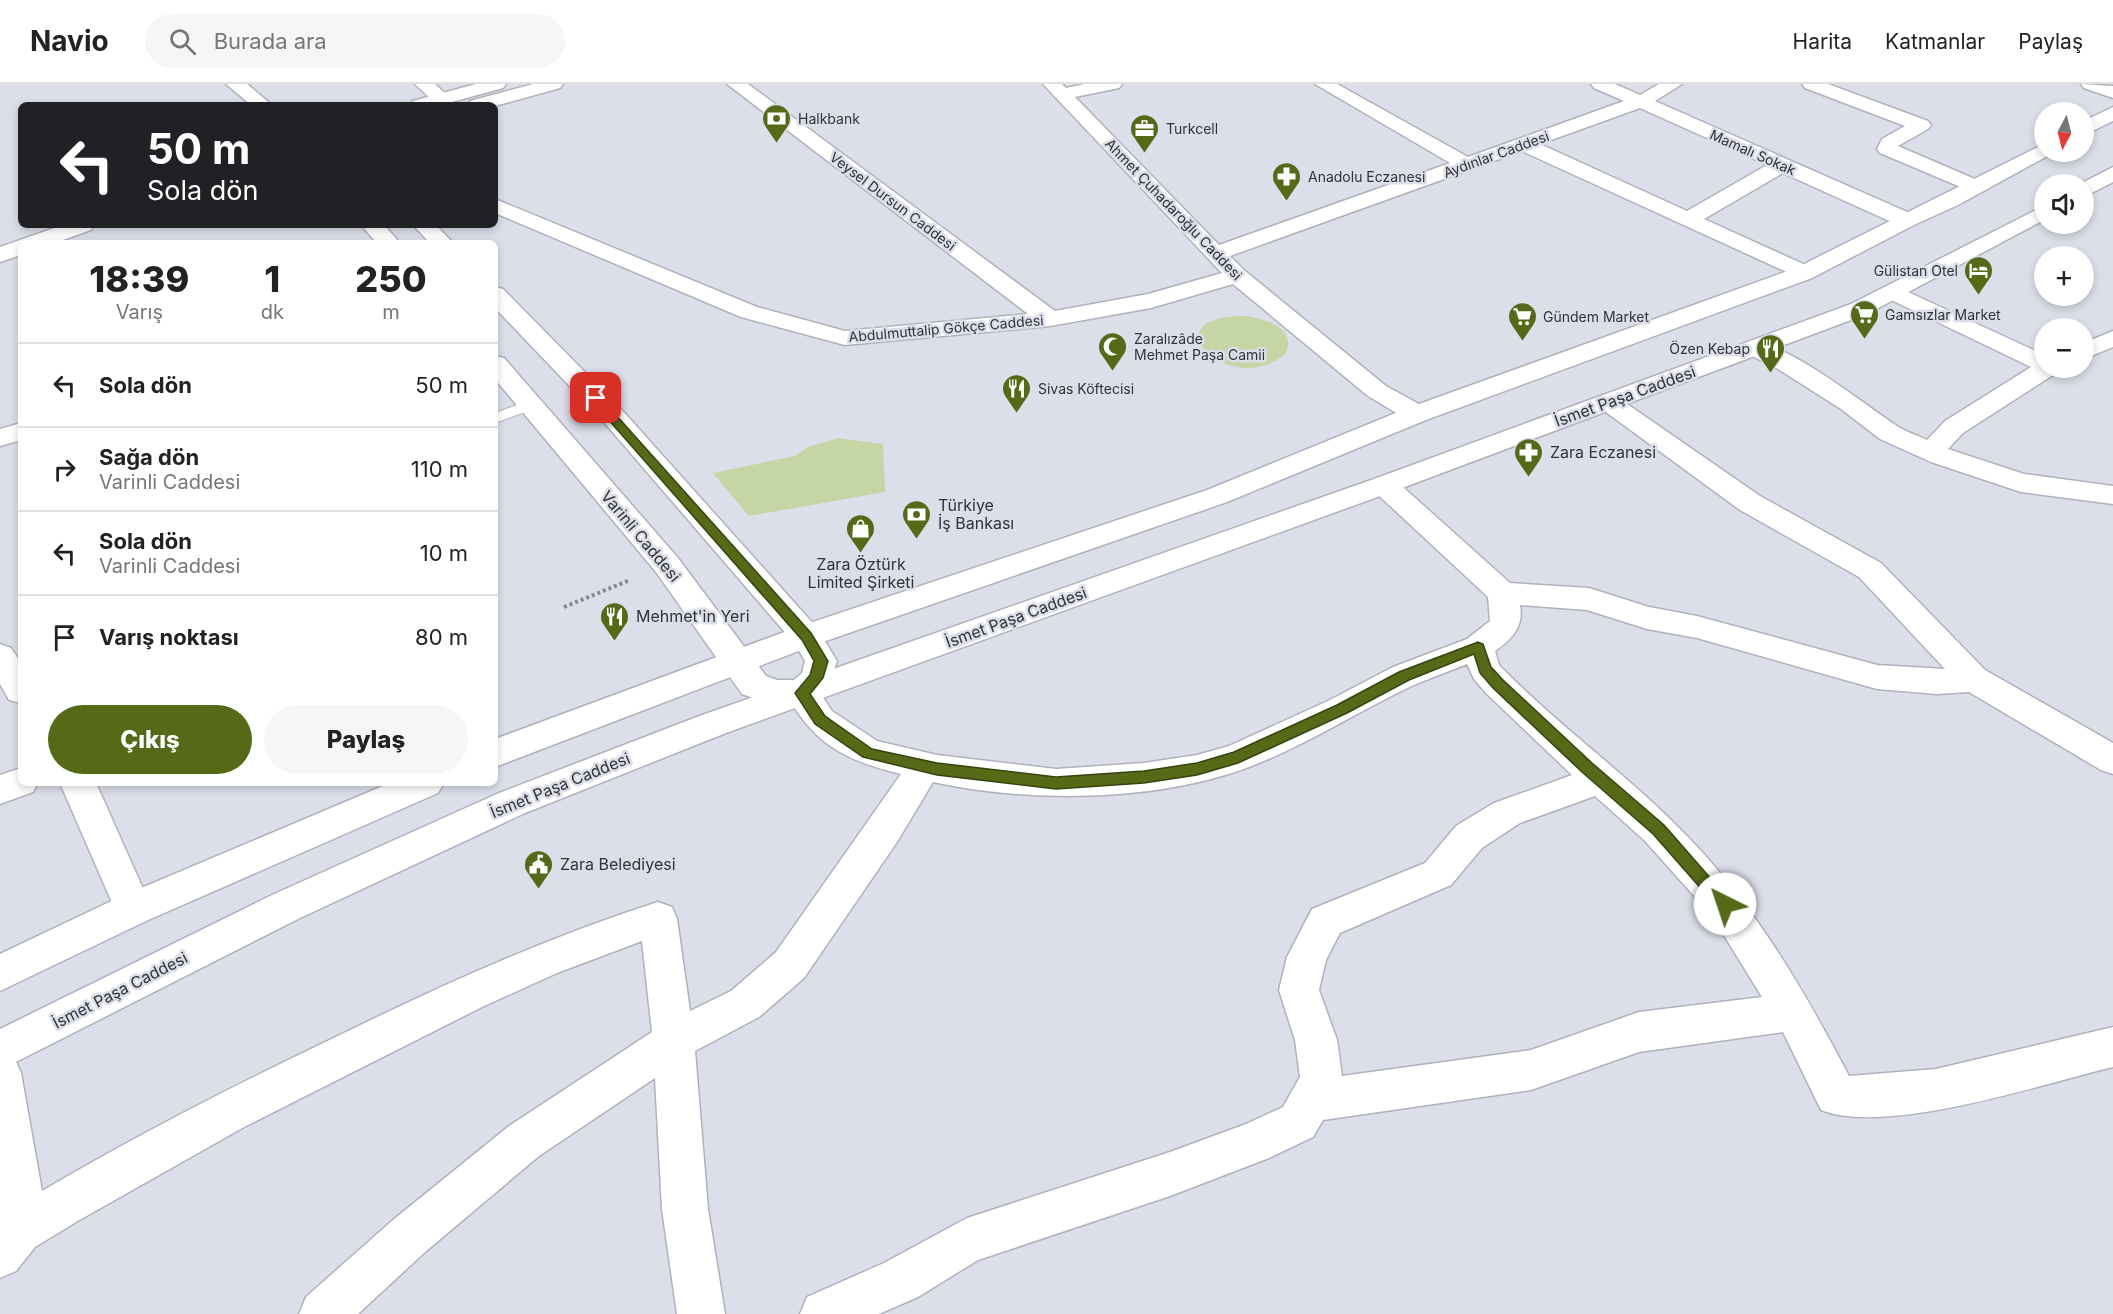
<!DOCTYPE html>
<html lang="tr">
<meta charset="utf-8">
<style>
:root{--surface:#fff;--page:#f6f6f6;--text:#222;--muted:#767676;--line:#e0e0e0;--accent:#556916}
body{margin:0;font-family:Inter,sans-serif;background:var(--page);color:var(--text);height:100vh;display:flex;flex-direction:column;font-size:22px;white-space:nowrap}
*{box-sizing:border-box;margin:0}
p{font-size:20px;color:var(--muted)}
.icon{flex:none;width:33px;height:33px;fill:none;stroke:currentColor;stroke-width:2;stroke-linecap:round;stroke-linejoin:round}
.map{position:relative;flex:1;overflow:hidden}
.sheet{position:absolute;left:18px;top:156px;width:480px;height:546px;display:flex;flex-direction:column;background:var(--surface);border-radius:9px;box-shadow:0 3px 9px #0003}
.sheet>*{flex:none}
.guide{position:absolute;left:18px;top:18px;width:480px;height:126px;border-radius:9px;box-shadow:0 3px 9px #0003;background:#202124;color:#fff;overflow:hidden}
.needle{width:39px;rotate:187deg}
.tools{position:absolute;left:2034px;top:18px;display:grid;gap:12px}
.tools a{display:grid;place-items:center;width:60px;height:60px;border-radius:50%;background:var(--surface);box-shadow:0 3px 9px #0003;font-size:30px}
.pin{position:absolute;display:grid;place-items:center;width:51px;height:51px;color:#fff;margin:-26px;border-radius:12px;box-shadow:0 3px 9px #0006}
.me{position:absolute;width:66px;margin:-33px;rotate:319deg;stroke-linejoin:round;filter:drop-shadow(0 0 4px #0008)}
.turn{display:flex;align-items:center;gap:21px;height:126px;padding:0 30px;font-size:27px}
.turn .icon{width:78px;height:78px;stroke-width:2.5}
.turn b{display:block;font-size:42px;line-height:51px}
.eta{display:flex;justify-content:space-evenly;align-items:center;height:102px;text-align:center}
.eta b{font-size:36px;font-weight:800;line-height:42px}
.primary-button{display:flex;gap:12px;margin-top:auto;padding:12px 30px}
.primary-button a{flex:1;height:69px;border-radius:36px;background:var(--accent);color:#fff;font-size:24px;font-weight:800;line-height:69px;text-align:center}
.primary-button a+a{background:var(--page);color:var(--text)}
ul{padding:0;list-style:none}
li{display:flex;align-items:center;gap:18px;height:84px;padding:0 30px;border-top:2px solid var(--line)}
li div{flex:1}
li b{display:block;font-size:22px}
li em{font-style:normal}
header{display:flex;align-items:center;gap:36px;box-sizing:border-box;height:84px;padding:0 30px;background:var(--surface);border-bottom:2px solid var(--line)}
header strong{font-size:28px}
nav{display:flex;gap:33px;margin-inline-start:auto;font-size:21px}
.search{width:420px;height:54px;background:var(--page);display:flex;align-items:center;gap:15px;box-sizing:border-box;padding:0 21px;border-radius:33px;color:var(--muted);font-size:22px}
.map>svg:first-child{display:block}
</style>
<header>
<strong>Navio</strong>
<div class="search"><svg class="icon" aria-label="search" viewBox="0 0 24 24"><circle cx="10" cy="10" r="6"/><path d="M15 15l6 6"/></svg>Burada ara</div>
<nav><a>Harita</a><a>Katmanlar</a><a>Paylaş</a></nav>
</header>
<div class="map">
<svg width="2113" height="1230" viewBox="0 0 2113 1230">
<rect width="100%" height="100%" fill="#dcdeea"/>
<!-- green -->
<g fill="#c5d5a3">
<path d="M1246,232C1265,235 1297,244 1286,269C1231,318 1144,231 1246,232Z"/>
<polygon points="838,354 883,360 885,408 749,432 713,389 795,372 808,363"/>
</g>
<g fill="none" stroke-linecap="round" stroke-linejoin="round">
<defs>
<polygon id="service" points="531,316 536,318 539,321 536,324 495,339 495,329"/>
<g id="minor">
<polygon points="415,0 435,0 451,15 442,21 435,19"/>
<path d="M727,0H748L1055,227L1148,210L1222,189L1043,0H1062L1066,4L1085,0H1122L1119,4L1075,13L1219,161L1450,79L1315,0H1337L1468,73L1624,17L1594,4L1591,0H1615L1640,11L1659,0H1682L1655,17L1914,131L1917,136L1914,141H1898L1783,89L1704,135L1812,184L1815,189L1812,194L1804,196L1522,67L1230,172L1245,187L1386,302L1426,324L1430,330L1426,336L1417,338L1408,336L1368,312L1233,200L1151,224L1050,242L845,261L741,233L495,129V115L757,223L845,247L1028,230ZM1640,24L1767,81L1687,127L1540,60Z"/>
<polygon points="1802,0 1828,0 1928,37 1931,41 1928,45 1898,62 1984,99 1987,103 1984,107 1970,107 1880,69 1877,65 1882,55 1905,42 1805,4"/>
<polygon points="2081,0 2113,2 2113,14 2084,4"/>
<path d="M1893,201L2044,271V284H2060L2056,289L1963,349L1948,365L2024,390L2113,402V420L2021,408L1931,378L1880,355L1841,325L1778,285L1746,269L1743,264L1746,259C1780,251 1867,323 1897,342C1906,348 1917,351 1927,356L1945,337L2031,283L1885,213L1881,208L1885,203Z"/>
<polygon points="2113,247 2113,263 2084,275 2084,259"/>
<path d="M1608,310L1617,313L1760,412L1881,479L1985,586L2113,659V690L2101,686L1969,608L1937,610L1877,605L1697,554L1647,545L1587,526L1520,521C1524,543 1512,555 1495,567L1499,581C1553,637 1616,682 1671,736C1748,810 1799,897 1849,992L1936,985L2113,943V983C2042,1000 1886,1052 1821,1026L1783,948L1639,968L1531,1006L1323,1036L1313,1053L1269,1074L1170,1112L978,1176L918,1213L879,1230H800L807,1213L884,1179L967,1134L1170,1068L1246,1040L1283,1023L1300,993L1295,956L1279,906L1287,873L1312,825L1425,779L1456,742L1494,719L1572,691L1486,609L1474,595L1467,580C1450,587 1433,593 1416,600C1360,626 1307,661 1249,683C1156,718 1029,719 933,698L897,758L804,894L759,933L695,967L708,1125L725,1230H677L662,1125L655,994L539,1072L425,1168L358,1230H299L306,1213L393,1136L509,1042L652,948L642,857L557,889L482,923L244,1043L76,1138L35,1163L16,1187L0,1194V969L15,975L21,989L42,1107C140,1049 241,998 344,949C446,899 549,853 658,818L672,823L677,835L690,927L731,907L776,868L901,690C846,677 813,660 786,609L790,600L802,596L814,600L832,627L877,657L937,671L1056,685L1144,679L1197,671L1229,662L1330,616L1393,583L1467,555L1490,537L1488,513L1374,407L1370,401L1374,395L1384,392L1394,395L1510,499L1589,504L1649,523L1697,532L1877,581L1945,585L1859,493L1740,426L1599,323L1595,318L1599,313ZM1595,712L1645,757L1712,832L1762,913L1639,928L1531,966L1342,992L1337,956L1319,906L1326,876L1340,849L1451,801L1482,764L1520,739Z"/>
<polygon points="21,339 21,356 0,362 0,345"/>
<polygon points="0,560 11,564 21,579 21,619 9,616 0,600"/>
<polygon points="21,684 21,699 38,699 33,708 0,720 0,691"/>
<polygon points="60,699 96,699 152,825 146,837 133,842 120,837"/>
</g>
<g id="secondary">
<polygon points="226,0 247,0 272,21 251,21"/>
<polygon points="476,0 506,0 503,4 441,21 411,21 413,17"/>
<polygon points="533,0 563,0 560,4 495,22 468,21 470,17"/>
<polygon points="63,141 94,141 91,146 54,159 21,159 21,171 0,178 0,163"/>
<polygon points="361,141 384,141 400,159 377,159"/>
<polygon points="413,141 436,141 453,159 430,159"/>
<polygon points="495,203 503,205 621,325 817,544 837,577 828,603 814,618 802,622 775,622 742,610 656,488 495,295 495,272 504,274 678,474 766,592 777,596 794,596 802,589 805,577 795,560 603,337 495,224"/>
</g>
<g id="trunk">
<polygon points="2113,23 2113,37 2084,51 2084,37"/>
<polygon points="2044,60 2044,68 2053,68 2051,70 1958,121 1914,141 1812,194 1426,336 1227,418 817,560 495,683 495,655 795,544 1207,406 1408,324 1796,184"/>
<polygon points="2113,83 2113,98 2084,113 2084,100 2080,100"/>
<polygon points="2044,122 2044,136 1867,230 1394,407 726,649 525,729 298,835 0,986 0,945 272,811 499,709 702,631 1374,395 1851,220"/>
<polygon points="390,699 444,699 438,709 146,837 0,907 0,870 120,813"/>
</g>
</defs>
<!-- service casing -->
<use href="#service" stroke="#b0b1bd" stroke-width="2"/>
<!-- minor casing -->
<use href="#minor" stroke="#b0b1bd" stroke-width="3"/>
<!-- secondary casing -->
<use href="#secondary" stroke="#b0b1bd" stroke-width="3"/>
<!-- trunk casing -->
<use href="#trunk" stroke="#b0b1bd" stroke-width="3"/>
<!-- path -->
<polyline stroke="#878890" stroke-width="4" stroke-dasharray="3 3" stroke-linecap="butt" points="564,523 630,496"/>
<!-- service -->
<use href="#service" fill="#fff" fill-rule="evenodd"/>
<!-- minor -->
<use href="#minor" fill="#fff" fill-rule="evenodd"/>
<!-- secondary -->
<use href="#secondary" fill="#fff" fill-rule="evenodd"/>
<!-- trunk -->
<use href="#trunk" fill="#fff" fill-rule="evenodd"/>
</g>
<!-- route -->
<polygon fill="#556916" stroke="#37440e" stroke-width="1.5" points="592,312 599,312 811,549 828,577 823,594 810,610 825,632 872,665 937,679 1056,693 1144,687 1197,679 1234,668 1337,621 1399,588 1478,558 1483,560 1491,583 1503,596 1592,679 1664,741 1733,820 1731,825 1725,827 1719,825 1653,750 1582,688 1493,604 1480,589 1474,570 1409,596 1347,629 1238,679 1197,691 1144,699 1056,705 937,691 863,673 815,640 795,609 810,591 814,577 802,556 592,317"/>
<!-- icons -->
<defs>
<symbol id="bank-pin" viewBox="-11 -11 22 30"><path d="M0 17L-7.5 6A9.5 9.5 0 1 1 7.5 6Z" fill="#556916" stroke="#dcdeea"/><path d="M-6-4H6V4H-6ZM0-2.3a2.3 2.3 0 1 0 0 4.6a2.3 2.3 0 1 0 0-4.6Z" fill="#fff"/></symbol>
<symbol id="office-pin" viewBox="-11 -11 22 30"><path d="M0 17L-7.5 6A9.5 9.5 0 1 1 7.5 6Z" fill="#556916" stroke="#dcdeea"/><path d="M-6-3h4V-5.5h4V-3h4V5H-6ZM-1-4.5V-3h2v-1.5ZM-6 0V1H6V0Z" fill="#fff"/></symbol>
<symbol id="pharmacy-pin" viewBox="-11 -11 22 30"><path d="M0 17L-7.5 6A9.5 9.5 0 1 1 7.5 6Z" fill="#556916" stroke="#dcdeea"/><path d="M-2-6h4v4h4v4h-4v4h-4v-4h-4v-4h4Z" fill="#fff"/></symbol>
<symbol id="hotel-pin" viewBox="-11 -11 22 30"><path d="M0 17L-7.5 6A9.5 9.5 0 1 1 7.5 6Z" fill="#556916" stroke="#dcdeea"/><path d="M-6-4.5h1.5V1H6V5H4.5V3h-9V5H-6ZM-4 0a1.8 1.8 0 1 1 3.6 0ZM.5 0V-2.5h3Q6-2.5 6 0Z" fill="#fff"/></symbol>
<symbol id="supermarket-pin" viewBox="-11 -11 22 30"><path d="M0 17L-7.5 6A9.5 9.5 0 1 1 7.5 6Z" fill="#556916" stroke="#dcdeea"/><path d="M-6-5.5h2.5l.6 2H6L4.5 2H-2.5L-4.4-4H-6ZM-1.5 3.2a1.3 1.3 0 1 0 .1 0ZM3 3.2a1.3 1.3 0 1 0 .1 0Z" fill="#fff"/></symbol>
<symbol id="mosque-pin" viewBox="-11 -11 22 30"><path d="M0 17L-7.5 6A9.5 9.5 0 1 1 7.5 6Z" fill="#556916" stroke="#dcdeea"/><path d="M3.5-4.9A6 6 0 1 0 3.5 4.9A5 5 0 1 1 3.5-4.9Z" fill="#fff"/></symbol>
<symbol id="restaurant-pin" viewBox="-11 -11 22 30"><path d="M0 17L-7.5 6A9.5 9.5 0 1 1 7.5 6Z" fill="#556916" stroke="#dcdeea"/><path d="M-5-6h1v4h1v-4h1v4h1v-4h1v5L-1.5 .5V6h-2V.5L-5-1ZM5-6V6H3V1.5H1.5Q1.5-4 5-6Z" fill="#fff"/></symbol>
<symbol id="shop-pin" viewBox="-11 -11 22 30"><path d="M0 17L-7.5 6A9.5 9.5 0 1 1 7.5 6Z" fill="#556916" stroke="#dcdeea"/><path d="M-5-2.5h2.3a2.7 3.5 0 0 1 5.4 0H5L5.5 6h-11ZM-1.5-2.5h3a1.5 2.3 0 0 0-3 0Z" fill="#fff"/></symbol>
<symbol id="civic-pin" viewBox="-11 -11 22 30"><path d="M0 17L-7.5 6A9.5 9.5 0 1 1 7.5 6Z" fill="#556916" stroke="#dcdeea"/><path d="M-.6-6.5H3V-4.5H.6V-3L4-1V1h2V6H-6V1h2V-1L-.6-3ZM-1.2 2.5V6h2.4V2.5Z" fill="#fff"/></symbol>
</defs>
<g fill-rule="evenodd">
<use href="#bank-pin" x="760" y="18" width="33" height="45"/>
<use href="#office-pin" x="1128" y="28" width="33" height="45"/>
<use href="#pharmacy-pin" x="1270" y="76" width="33" height="45"/>
<use href="#hotel-pin" x="1962" y="170" width="33" height="45"/>
<use href="#supermarket-pin" x="1848" y="214" width="33" height="45"/>
<use href="#supermarket-pin" x="1506" y="216" width="33" height="45"/>
<use href="#mosque-pin" x="1096" y="246" width="33" height="45"/>
<use href="#restaurant-pin" x="1754" y="248" width="33" height="45"/>
<use href="#restaurant-pin" x="1000" y="288" width="33" height="45"/>
<use href="#pharmacy-pin" x="1512" y="352" width="33" height="45"/>
<use href="#bank-pin" x="900" y="414" width="33" height="45"/>
<use href="#shop-pin" x="844" y="428" width="33" height="45"/>
<use href="#restaurant-pin" x="598" y="516" width="33" height="45"/>
<use href="#civic-pin" x="522" y="764" width="33" height="45"/>
</g>
<g text-anchor="middle" dominant-baseline="central" stroke-width="5" stroke-linejoin="round" paint-order="stroke">
<!-- far-poi labels -->
<g font-size="14" fill="#323337" stroke="#dcdeea" text-anchor="start">
<text x="798" y="34">Halkbank</text>
<text x="1166" y="44">Turkcell</text>
<text x="1308" y="92">Anadolu Eczanesi</text>
<text x="1958" y="186" text-anchor="end">Gülistan Otel</text>
<text x="1885" y="230">Gamsızlar Market</text>
<text x="1543" y="232">Gündem Market</text>
<text x="1134" y="254">Zaralızâde<tspan x="1134" dy="16">Mehmet Paşa Camii</tspan></text>
<text x="1750" y="264" text-anchor="end">Özen Kebap</text>
<text x="1038" y="304">Sivas Köftecisi</text>
</g>
<!-- far-street labels -->
<g font-size="14" fill="#323337" stroke="#dcdeea">
<text transform="translate(1753 68) rotate(24)">Mamalı Sokak</text>
<text transform="translate(1496 70) rotate(-20)">Aydınlar Caddesi</text>
<text transform="translate(893 117) rotate(37)">Veysel Dursun Caddesi</text>
<text transform="translate(1174 125) rotate(46)">Ahmet Çuhadaroğlu Caddesi</text>
<text transform="translate(946 244) rotate(-5)">Abdulmuttalip Gökçe Caddesi</text>
</g>
<!-- street labels -->
<g font-size="16" fill="#323337" stroke="#dcdeea">
<text transform="translate(1625 312) rotate(-20)">İsmet Paşa Caddesi</text>
<text transform="translate(641 452) rotate(50)">Varinli Caddesi</text>
<text transform="translate(1016 533) rotate(-20)">İsmet Paşa Caddesi</text>
<text transform="translate(560 701) rotate(-22)">İsmet Paşa Caddesi</text>
<text transform="translate(120 906) rotate(-27)">İsmet Paşa Caddesi</text>
</g>
<!-- poi labels -->
<g font-size="16" fill="#323337" stroke="#dcdeea" text-anchor="start">
<text x="1550" y="368">Zara Eczanesi</text>
<text x="938" y="421">Türkiye<tspan x="938" dy="18">İş Bankası</tspan></text>
<text x="861" y="480" text-anchor="middle">Zara Öztürk<tspan x="861" dy="18">Limited Şirketi</tspan></text>
<text x="636" y="532">Mehmet'in Yeri</text>
<text x="560" y="780">Zara Belediyesi</text>
</g>
</g>
</svg>
<div class="tools">
<a><svg class="needle" viewBox="-14 -14 28 28"><path d="M0-13l5 13h-10z" fill="#e53935"/><path d="M0 13l5-13h-10z" fill="#767676"/></svg></a>
<a><svg class="icon" aria-label="sound" viewBox="0 0 24 24"><path d="M4 9h4l5-4v14l-5-4H4zM17 9q2 3 0 6"/></svg></a>
<a>+</a>
<a>−</a>
</div>
<div class="pin" style="left:596px;top:314px;background:#d93025"><svg class="icon" aria-label="arrive" viewBox="0 0 24 24"><path d="M6 21V4h12l-3 4 3 4H6"/></svg></div>
<svg class="me" style="left:1725px;top:820px" viewBox="-20 -20 40 40"><circle r="19" fill="#fff"/><path d="M0-13L10 11 0 6-10 11z" fill="#556916"/></svg>
<div class="guide">
<div class="turn"><svg class="icon" aria-label="left" viewBox="0 0 24 24"><path d="M17 20v-9H6M10 6l-5 5 5 5"/></svg><div><b>50 m</b>Sola dön</div></div>
</div>
<section class="sheet">
<div class="eta">
<div><b>18:39</b><p>Varış</p></div>
<div><b>1</b><p>dk</p></div>
<div><b>250</b><p>m</p></div>
</div>
<ul>
<li><svg class="icon" aria-label="left" viewBox="0 0 24 24"><path d="M17 20v-9H6M10 6l-5 5 5 5"/></svg><div><b>Sola dön</b></div><em>50 m</em></li>
<li><svg class="icon" aria-label="right" viewBox="0 0 24 24"><path d="M7 20v-9h11M14 6l5 5-5 5"/></svg><div><b>Sağa dön</b><p>Varinli Caddesi</p></div><em>110 m</em></li>
<li><svg class="icon" aria-label="left" viewBox="0 0 24 24"><path d="M17 20v-9H6M10 6l-5 5 5 5"/></svg><div><b>Sola dön</b><p>Varinli Caddesi</p></div><em>10 m</em></li>
<li><svg class="icon" aria-label="arrive" viewBox="0 0 24 24"><path d="M6 21V4h12l-3 4 3 4H6"/></svg><div><b>Varış noktası</b></div><em>80 m</em></li>
</ul>
<div class="primary-button"><a>Çıkış</a><a>Paylaş</a></div>
</section>
</div>
